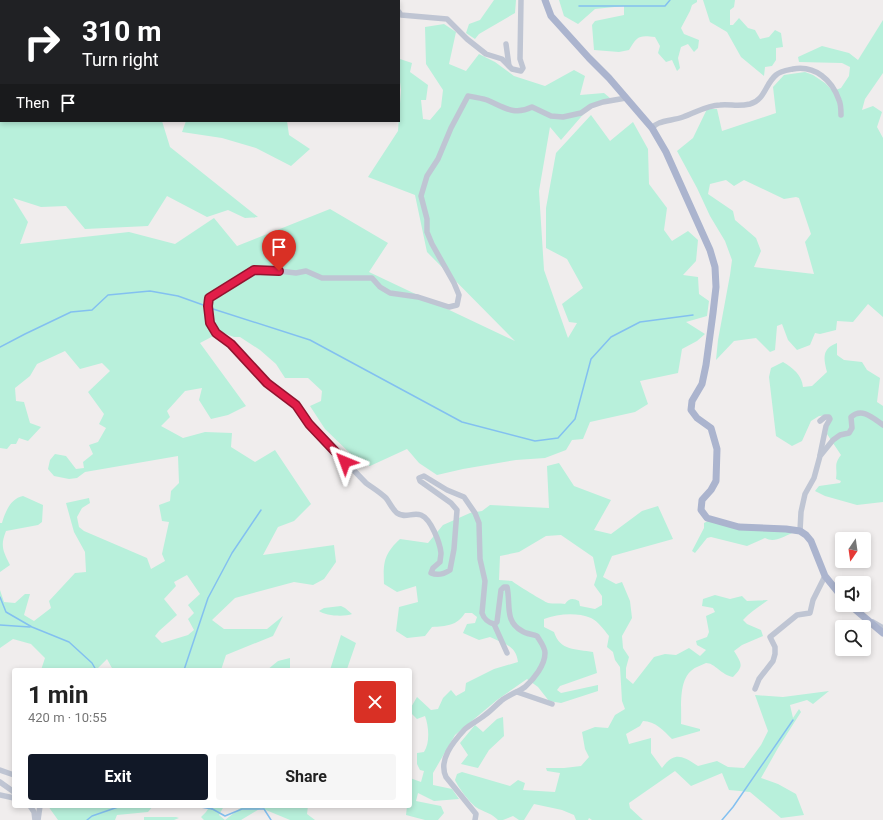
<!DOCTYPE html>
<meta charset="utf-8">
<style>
:root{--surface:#fff;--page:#f6f6f6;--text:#222;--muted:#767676;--accent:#111827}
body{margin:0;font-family:Roboto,sans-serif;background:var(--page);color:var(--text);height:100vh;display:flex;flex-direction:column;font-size:15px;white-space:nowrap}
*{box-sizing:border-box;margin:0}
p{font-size:13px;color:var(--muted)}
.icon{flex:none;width:22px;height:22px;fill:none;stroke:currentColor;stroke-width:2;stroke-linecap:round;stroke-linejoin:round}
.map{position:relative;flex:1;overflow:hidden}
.sheet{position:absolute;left:12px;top:668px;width:400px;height:140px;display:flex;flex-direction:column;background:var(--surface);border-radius:4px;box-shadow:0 2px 6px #0003}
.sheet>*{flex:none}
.banner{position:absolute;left:0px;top:0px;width:400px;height:122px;box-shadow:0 2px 6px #0003;background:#202124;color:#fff;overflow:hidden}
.needle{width:26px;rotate:193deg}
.fabs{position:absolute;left:835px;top:532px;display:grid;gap:8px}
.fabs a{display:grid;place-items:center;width:36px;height:36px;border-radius:4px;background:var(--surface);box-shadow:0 2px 6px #0003;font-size:20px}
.pin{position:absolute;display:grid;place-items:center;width:34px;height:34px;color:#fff;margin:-41px -17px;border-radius:50% 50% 50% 0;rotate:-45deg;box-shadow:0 0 4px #0007}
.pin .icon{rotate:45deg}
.me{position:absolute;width:44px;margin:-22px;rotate:316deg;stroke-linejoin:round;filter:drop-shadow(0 0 3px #0008)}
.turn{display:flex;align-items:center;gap:14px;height:84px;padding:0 16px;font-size:18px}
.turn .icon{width:52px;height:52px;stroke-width:2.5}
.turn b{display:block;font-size:28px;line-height:34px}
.then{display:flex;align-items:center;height:38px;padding:0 16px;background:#0003;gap:8px;font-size:15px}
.round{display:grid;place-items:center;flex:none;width:42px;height:42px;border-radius:4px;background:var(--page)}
.headline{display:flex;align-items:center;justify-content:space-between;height:68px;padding:0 16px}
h1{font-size:24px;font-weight:700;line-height:30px}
.primary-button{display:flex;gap:8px;margin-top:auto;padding:8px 16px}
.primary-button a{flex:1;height:46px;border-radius:4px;background:var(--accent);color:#fff;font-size:16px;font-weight:700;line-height:46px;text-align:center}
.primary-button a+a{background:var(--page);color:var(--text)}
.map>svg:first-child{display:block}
</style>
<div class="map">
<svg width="883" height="820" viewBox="0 0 883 820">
<rect width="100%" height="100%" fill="#f0eded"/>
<!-- green -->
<g fill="#b8f0db" fill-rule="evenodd">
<path d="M0,0H354L1,1V121H162L170,147L258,217L245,218L228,210L207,217L167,196L148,226L85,229L66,206L41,207L13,198L28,222L20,244L129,232L175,244L214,218L237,246L330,209L388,243L369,272L515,341L427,252L415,195L368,177L398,131L401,90L399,74V38L400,42V59L412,63L410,72L428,85L426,100H421L423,119L430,120L441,107L443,90L426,64L425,27L444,24L456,32L449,64L466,71L479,54L495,62L514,76L545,86L574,70L585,76L580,95L604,93L610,98L587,110L561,140L550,127L539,191L544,270L568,338L577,323L569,322L562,304L583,288L567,259L546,248V208L556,153L591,115L610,141L633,122L648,149L649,184L667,208L664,230L672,241L688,231L698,240L696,261L683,275L698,277L699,294L709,301L707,316L686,322L705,334L697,341L682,349L678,373L640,381L648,404L635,412L590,422L583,439L572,440L566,450L545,458L516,460L463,469L437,475L419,463L407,449L370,466L358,461L325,429L310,406L321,401L322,391L308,378H285L276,364L260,350L240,337H234L221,332L200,343L246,406L228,415L211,419L199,400L202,388L185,391L167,411L170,417L161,426L183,438L205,432L232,433L231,447L255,462L275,450L311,504L294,521L278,527L263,555L334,545L336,562L324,579L313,585L294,582L235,598L212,620L224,629H267L283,616L273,636L226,655L221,670H113L107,659L96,670H65L63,668L57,670H41L45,658L31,644L13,639L0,648V590L4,602L15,603L25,594H30L24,615L34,621L51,608L49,601L75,573L86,572L85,552L74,532L66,503L89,498L90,503L82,508L77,517L79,527L84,531L147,558L151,569L165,561L162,554L169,522L162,521L159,505L170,501L171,491L179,483L178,456L85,472L77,478L69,479L54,476L48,469L50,460L55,454L66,456L76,469L84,468L83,462L93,454L89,445L98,442L106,428L99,424L104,414L88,392L110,371L102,363L80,369L65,351L37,364L30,376L15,388L16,401L24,402L30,423L41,427L28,441L19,438L16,444H11L7,449L0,448ZM187,575L200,594L188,605L194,613L188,619L194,630L188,635L162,643L155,636L159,631L177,615L164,599L176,586L174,582Z"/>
<polygon points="494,0 516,0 515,13 479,34 475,39 466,33 469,24 480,20"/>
<path d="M559,0H697V2L692,5L690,11L681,28L684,34L699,40L698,48L694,52L688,44L681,47L678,58L680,68L677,71L672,60L666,62L658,53L660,46L655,37C639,35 637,36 629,50L619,52L594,50L592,25L595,21L624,15V6L595,9L578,24L564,16Z"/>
<polygon points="703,0 735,0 734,7 730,10 730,25 733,25 739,18 748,28 755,30 760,39 769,37 775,30 781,33 783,47 776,48 776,60 772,66 765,67 764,76 741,57 727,32 710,22"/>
<path d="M883,20V73L865,99L862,110L873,106L882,112L877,127L883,138V317L868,304L853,322L837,321L836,330L820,334L815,333L810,345L797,350L788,340L782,324L777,326L775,350L770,352L756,338L734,341L716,360L718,340L730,275L732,260L725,241L710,216L697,188L677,151L693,138L707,109H717L722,131L776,113L773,87L784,75L805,72L813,75L825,83L833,91L841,88L849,76L850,67L842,63L799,62L798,57L822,46L849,53L858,60ZM726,180L734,186L744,180L784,199L796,197L799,198L811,234L805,242L814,274L754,267L761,251L756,238L735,220L733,211L708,194L710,184Z"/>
<polygon points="186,121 287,121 289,135 310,149 291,166 256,148 222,138 182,132"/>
<path d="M837,343V355L844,360L862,362L867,370L880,378L877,402L883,406V502L857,505L825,496L815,491L819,486L840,483L841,481L836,479C838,468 833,465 841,455L827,434L830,415L819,416L811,421L802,441L792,446L776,436L769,377L771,368L783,362C793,368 802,375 803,387L812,386L827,372C824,359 821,349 837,343Z"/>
<path d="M559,463L574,486L611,500L594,530L611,534L642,511L658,506L673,539L612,556L603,577L616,584L622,582L630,601L632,618L622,636L623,648L629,657L626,668V678L633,684L654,657L665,654L676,655L689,648L700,656L706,650L697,645L696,641L707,637L709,632L706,616L715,612L713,608L702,606L703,599L715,595L730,599L742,596L747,601L768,600C759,607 750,612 743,620L747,624L761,630L763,636L742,645L734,651C742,664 744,666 733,677C721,675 715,663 706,663C703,664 700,666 697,667C677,676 682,706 681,724L700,729V731L672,739C664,731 655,721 643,721L640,726L626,734L629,744L651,738V753L662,768C674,751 683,756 698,766L717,761L728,767L744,768L761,745L768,731L755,695L783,697L829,691L813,704L807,700L790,705L793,718L799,709L801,712L778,748L761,778L778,784L796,794L804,815L781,818L750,792L729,790L722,773L691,786L675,771L629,803L630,808L643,820H592L589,818L588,820H576L574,815L562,810L534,804L524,820H519L513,816L503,820H498C491,813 487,813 479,809C471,805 458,787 455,780L457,774L462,772L510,786L518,780L525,783L523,790L555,792L560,773L547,771L546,768H564L581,766L589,757L585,749L582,732L595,727L608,728L615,715L625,709L622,701L620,667L615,660L613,652L607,647L609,636C604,630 598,621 591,618C576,612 558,614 544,619V627L554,632C560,651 576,649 593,652L597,673L560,686L557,690L561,693L598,685V691L561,703L549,701L538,687L527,679L497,700L455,735L433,773V785L452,789L459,799L434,801L418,793L416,801L441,806L444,813L438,820H425L406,815L407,806H410V778L421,782L424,771L420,770L417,764V753L424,752C430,743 429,727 425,716L417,719L410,712V709L417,697L431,710L438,709L443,698L451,690L456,696L465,691L466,683L494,669L518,662C516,645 504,644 490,637L479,640L463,633L467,624L475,623L477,617L472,613H465C457,626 446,626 432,627L425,636L407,638L396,631L399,607L418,602L416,586L397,592L384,584C383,562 384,554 400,539L428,543L443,525L470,513L482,511L490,505L549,508L547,466ZM561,535L593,557L597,576L594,585L602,596V605L595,609L580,606L579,601C573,598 569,598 565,604C560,603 553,604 548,603C545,602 515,584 512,581L499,580L500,556L519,552L546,536Z"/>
<path d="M23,496L43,505L42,522L38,525L6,531C0,546 3,551 10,565L0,572V523H2C5,512 11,498 23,496Z"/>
<path d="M708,521L786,531L792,533C783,537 774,543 765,538L747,546L711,537L707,538L695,553L692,551L704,528V523Z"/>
<path d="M341,606L345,608L352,614C345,617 325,616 319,611L324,608Z"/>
<polygon points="341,635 356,643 347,669 349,670 330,670"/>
<polygon points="290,658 290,670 267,670 278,661"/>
<polygon points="503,717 504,736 489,750 478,768 461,764 468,755 460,743 475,725 483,732 497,719"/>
<polygon points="48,806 153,806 148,812 117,815 115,820 58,820"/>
<polygon points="210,806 224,806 219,815 225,820 243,806 308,806 307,814 315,820 290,820 261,808 241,820 204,820 201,817 206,812"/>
<polygon points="144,817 176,817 179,818 174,820 144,820"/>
</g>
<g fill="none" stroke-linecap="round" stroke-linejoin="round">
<!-- stream -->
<g stroke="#83c0f0" stroke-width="1.5">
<polyline points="28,1 29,0"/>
<polyline points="579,6 665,6 670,0"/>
<polyline points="0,25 1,24"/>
<polyline points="210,308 310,340 462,422 535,441 558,438 575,419 591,359 611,337 640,322 693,315"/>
<polyline points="0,347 25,334 71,312 92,310 108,295 150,291 178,296 206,306"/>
<polyline points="0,597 6,612 32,627 69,642 92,663 96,670"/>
<polyline points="0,625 30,627"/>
<polyline points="184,670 208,598 232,553 261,510"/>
<polyline points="195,806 212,809"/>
<polyline points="207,806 225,816 242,809 264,809 271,820"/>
<polyline points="87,820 92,816 121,806"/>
<polyline points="722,820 733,807 793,720"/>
</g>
<!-- minor -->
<g stroke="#bfc5d3" stroke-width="5.5">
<polyline points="392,0 392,1"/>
<polyline points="399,12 401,15 447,19 467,39 486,54 502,59 512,69 521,71 523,68 520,59 521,0"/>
<polyline points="506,44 509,66"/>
<path d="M652,128C654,126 656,124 659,123C666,120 675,120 683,117C695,113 707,105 720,105C732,104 737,107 750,104C765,100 765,84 776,75C780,71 788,70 793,69C815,65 832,80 839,100C841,104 841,110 841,115"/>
<polyline points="820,421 825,417 829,417 830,419 826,426 820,455"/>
<path d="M800,531L801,512L805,494L814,478L820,456L833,440L840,435L849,433L852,428L851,417C862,407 873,418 883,425"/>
<polyline points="873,622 883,628"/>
<polyline points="494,624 507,653"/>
<polyline points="755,689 759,679 773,661 775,654 775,647 770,637 797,615 810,613 813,600 825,576"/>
<polyline points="517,692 552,704"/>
<polyline points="0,770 14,775"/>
<polyline points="0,782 14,792"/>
<polyline points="0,795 14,798"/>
<polyline points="30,806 34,812 35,820"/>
<polyline points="38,820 40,806"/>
<path d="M475,820L476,814L446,777C438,760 453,742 465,729C471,724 479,720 485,715C491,711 496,705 501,701C508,695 518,692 525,687C534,679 545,665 545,653C545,647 540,641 537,636C532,634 526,634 522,631C504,621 511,604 507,587H504L501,590L497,622L494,624C487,622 484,619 482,613L485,581L480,559L479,523L475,513L464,497L447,490L424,476L419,478L420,481L451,503L457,510L454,549L450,570C444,574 438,576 431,573L433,568L440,562C440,559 441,556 441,553C440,543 431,519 421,515C412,512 405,519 397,513C392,509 390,503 386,498C380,492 373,488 366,483L309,424L296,405L267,383L231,344L216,333L210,323L207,306L209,298L254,270L279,271L296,273L306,271L322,278H372L380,287L390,293L418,297L449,307L457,305L459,295L454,283L432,244L427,232V219L421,196L427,176L438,159L451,128L468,96C474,97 481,98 487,100C504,107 514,116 532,107L551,116L563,117L581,113L591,106L603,102L626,98"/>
</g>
<!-- major -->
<g stroke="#abb4ce" stroke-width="7">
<polyline points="545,0 551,16 589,58 609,78 652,128 666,152 710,250 715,267 716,287 713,313 706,365 702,384 692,401 691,410 697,418 711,428 717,449 716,481 711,490 702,500 701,510 707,518 739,527 786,529 800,531 806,535 811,541 825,576 842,597"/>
<polyline points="850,605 883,633"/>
</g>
</g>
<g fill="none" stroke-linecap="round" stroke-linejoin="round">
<defs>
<polyline id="route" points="279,271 254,270 209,298 208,306 210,323 216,333 231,344 267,383 296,405 309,424 345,462"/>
</defs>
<!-- route casing -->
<use href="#route" stroke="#92132f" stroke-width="10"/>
<!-- route -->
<use href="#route" stroke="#e11d48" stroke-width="7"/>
</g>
</svg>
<div class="fabs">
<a><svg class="needle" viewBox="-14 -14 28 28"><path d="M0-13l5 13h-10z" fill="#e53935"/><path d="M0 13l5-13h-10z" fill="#767676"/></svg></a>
<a><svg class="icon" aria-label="sound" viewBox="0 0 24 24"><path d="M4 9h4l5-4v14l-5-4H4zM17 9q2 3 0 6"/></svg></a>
<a><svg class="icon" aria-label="search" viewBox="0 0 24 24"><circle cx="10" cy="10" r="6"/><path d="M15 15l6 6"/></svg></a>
</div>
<div class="pin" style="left:279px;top:271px;background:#d93025"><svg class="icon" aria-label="arrive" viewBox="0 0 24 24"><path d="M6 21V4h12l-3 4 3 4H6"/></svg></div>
<svg class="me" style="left:345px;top:462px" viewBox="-20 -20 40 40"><path d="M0-17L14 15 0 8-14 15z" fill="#e11d48" stroke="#fff" stroke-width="4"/></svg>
<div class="banner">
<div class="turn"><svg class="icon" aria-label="right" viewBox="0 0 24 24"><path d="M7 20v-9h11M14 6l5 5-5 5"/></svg><div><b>310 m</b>Turn right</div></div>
<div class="then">Then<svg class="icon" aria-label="arrive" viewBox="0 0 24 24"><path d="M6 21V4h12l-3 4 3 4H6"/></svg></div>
</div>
<section class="sheet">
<div class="headline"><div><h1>1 min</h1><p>420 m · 10:55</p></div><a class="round" style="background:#d93025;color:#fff"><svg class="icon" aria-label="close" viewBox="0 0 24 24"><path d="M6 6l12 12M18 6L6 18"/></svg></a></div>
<div class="primary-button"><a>Exit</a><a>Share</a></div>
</section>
</div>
